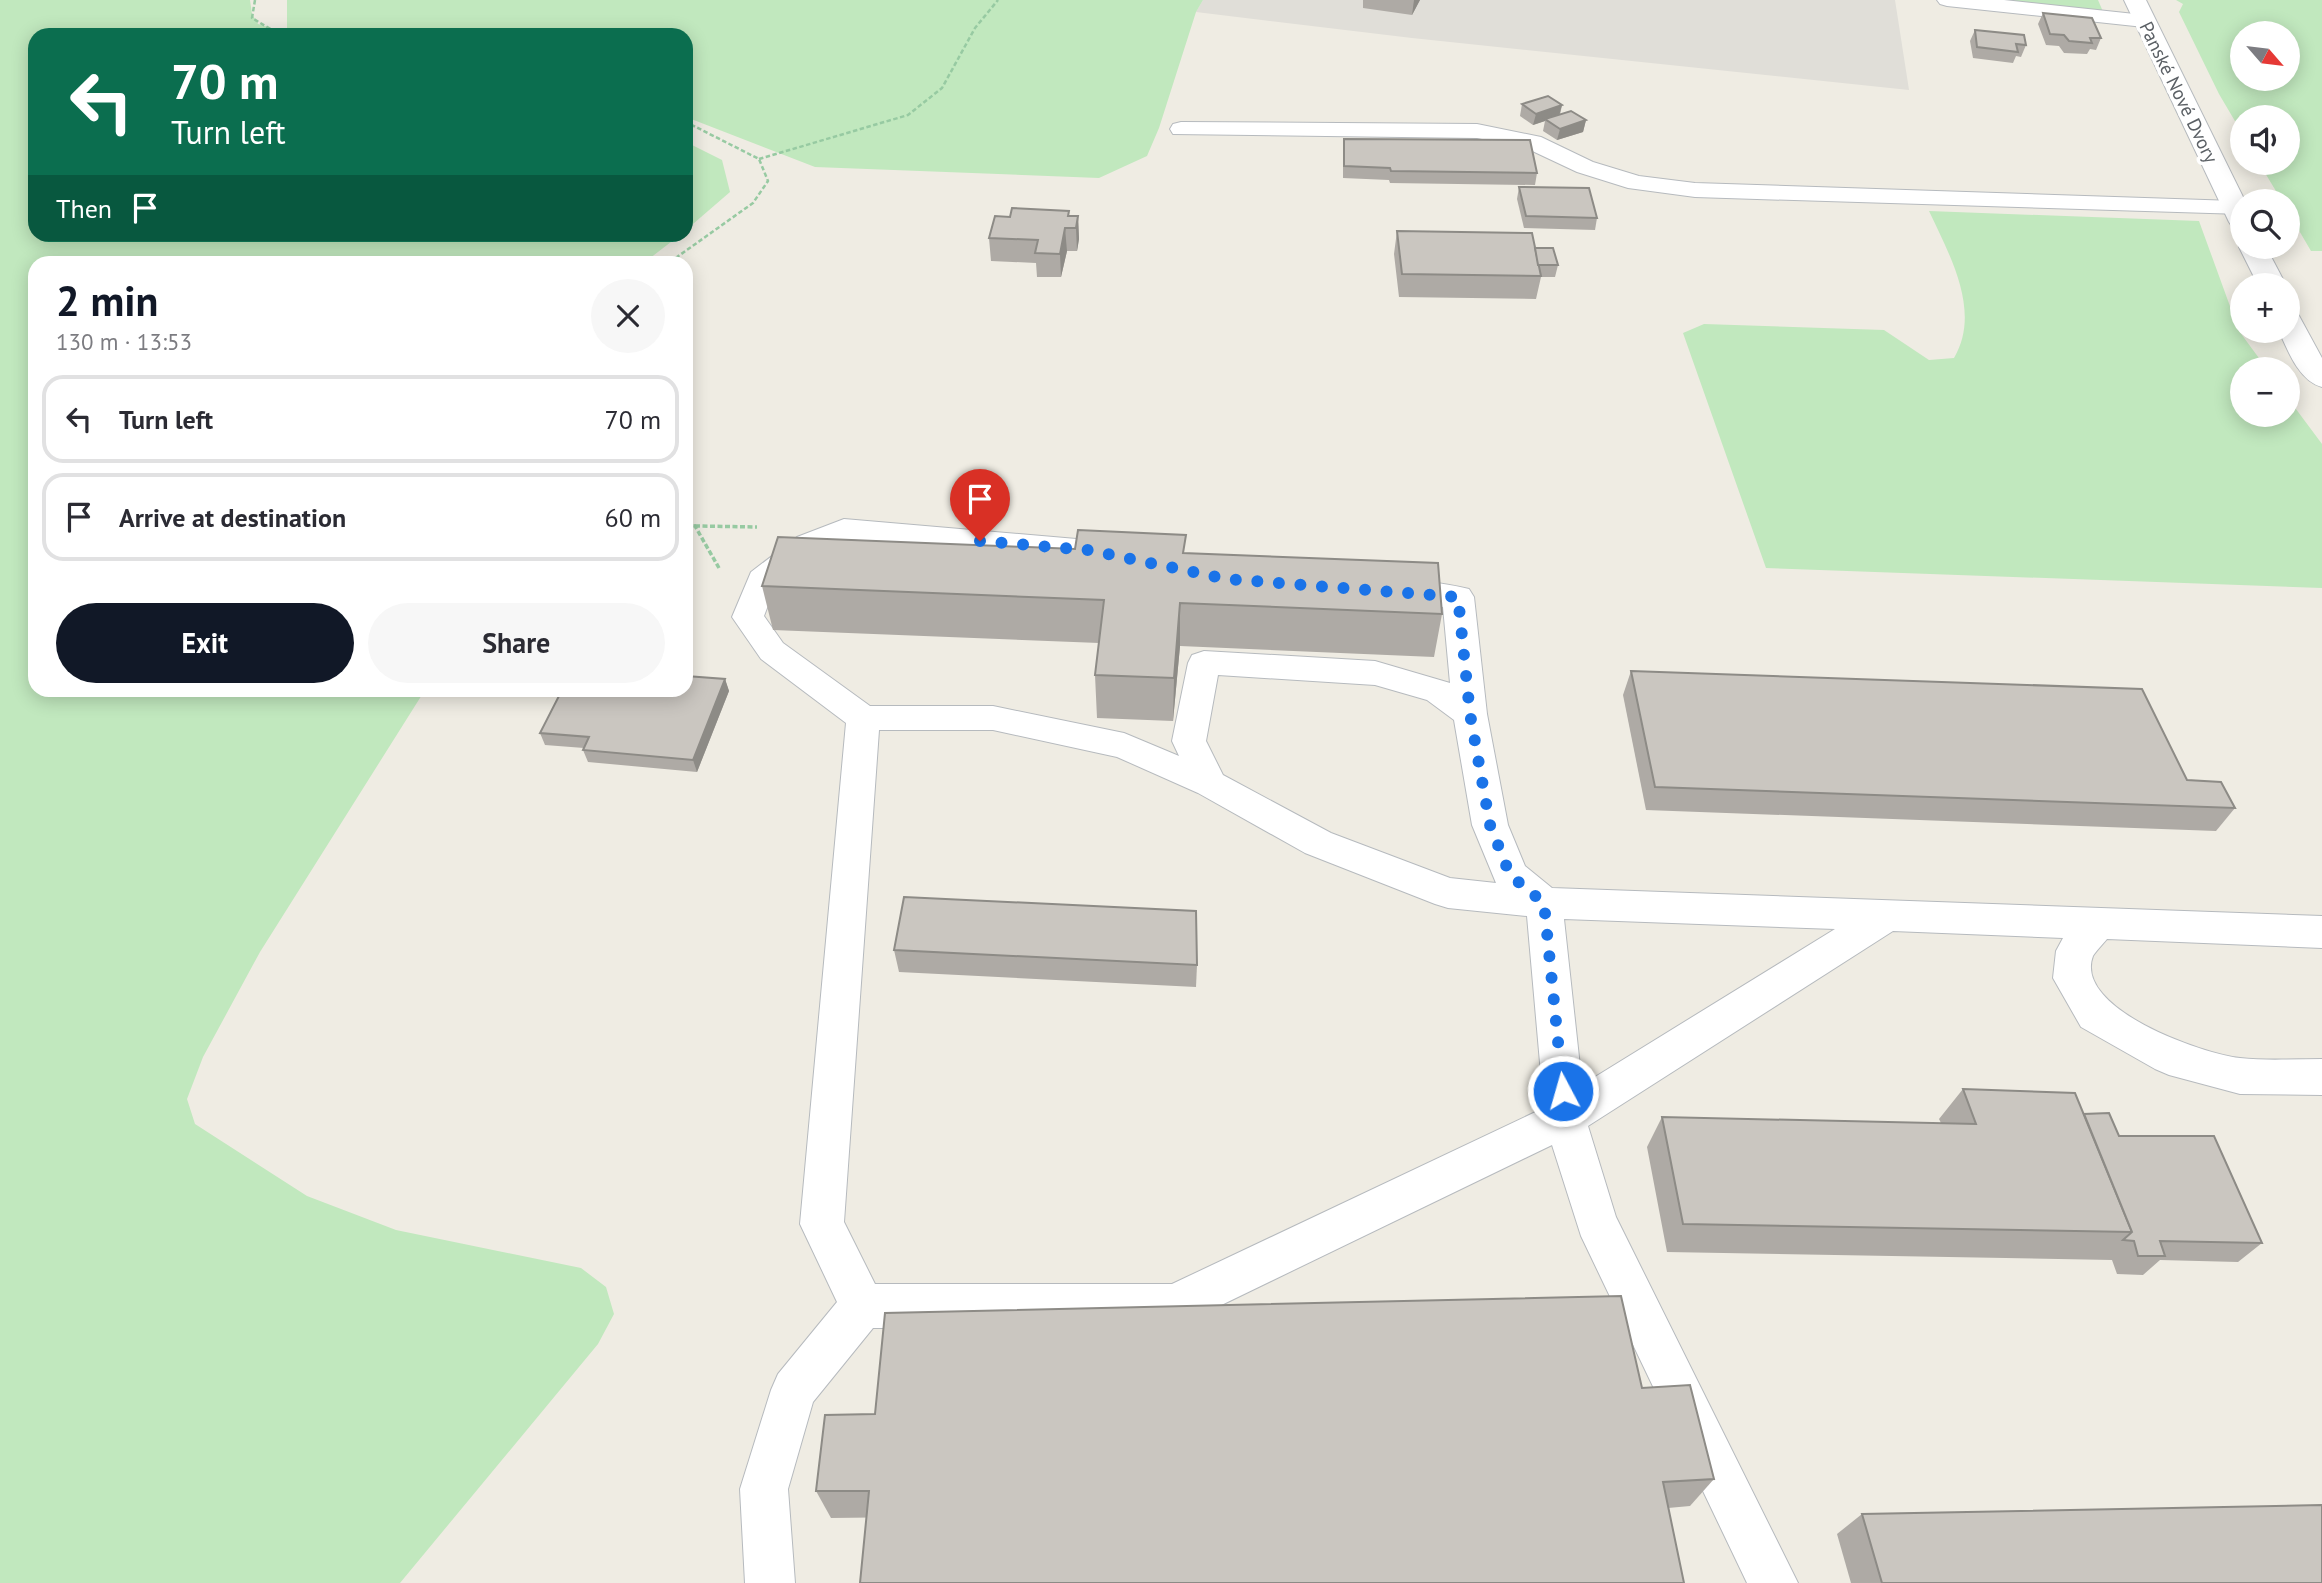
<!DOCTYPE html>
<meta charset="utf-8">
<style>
:root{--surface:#fff;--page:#f7f7f7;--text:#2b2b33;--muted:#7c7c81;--line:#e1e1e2;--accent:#111827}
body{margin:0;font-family:"PT Sans",sans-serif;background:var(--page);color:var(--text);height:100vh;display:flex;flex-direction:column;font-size:26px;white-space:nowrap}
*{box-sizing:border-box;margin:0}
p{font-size:23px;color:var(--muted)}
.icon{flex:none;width:38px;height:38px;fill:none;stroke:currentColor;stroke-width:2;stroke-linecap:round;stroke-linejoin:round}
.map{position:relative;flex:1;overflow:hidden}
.details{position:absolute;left:28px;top:256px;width:665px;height:441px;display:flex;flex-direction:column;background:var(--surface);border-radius:21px;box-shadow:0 4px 18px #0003}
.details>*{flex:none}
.guide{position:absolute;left:28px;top:28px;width:665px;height:214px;border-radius:21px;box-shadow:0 4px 18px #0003;background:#0b6e4f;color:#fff;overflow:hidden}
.needle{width:46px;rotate:118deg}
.buttons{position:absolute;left:2230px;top:21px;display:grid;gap:14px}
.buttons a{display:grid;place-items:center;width:70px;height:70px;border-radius:50%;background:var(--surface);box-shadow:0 4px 18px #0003;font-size:35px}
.pin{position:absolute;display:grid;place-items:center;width:60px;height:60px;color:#fff;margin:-72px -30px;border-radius:50% 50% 50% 0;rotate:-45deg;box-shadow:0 0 7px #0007}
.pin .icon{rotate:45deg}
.me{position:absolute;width:77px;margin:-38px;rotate:354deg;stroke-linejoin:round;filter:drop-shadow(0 0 5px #0008)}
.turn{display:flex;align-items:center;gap:24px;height:147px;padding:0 28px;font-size:32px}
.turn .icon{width:91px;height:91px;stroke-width:2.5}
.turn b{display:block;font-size:49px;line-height:60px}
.then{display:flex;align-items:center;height:66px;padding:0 28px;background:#0003;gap:14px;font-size:26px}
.round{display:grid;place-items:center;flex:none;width:74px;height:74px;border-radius:37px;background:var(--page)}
.headline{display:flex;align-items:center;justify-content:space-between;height:119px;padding:0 28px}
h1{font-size:42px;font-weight:700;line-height:52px;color:var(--accent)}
.action{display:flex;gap:14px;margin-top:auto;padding:14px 28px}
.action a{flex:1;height:80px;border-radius:42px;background:var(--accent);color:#fff;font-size:28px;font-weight:700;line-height:80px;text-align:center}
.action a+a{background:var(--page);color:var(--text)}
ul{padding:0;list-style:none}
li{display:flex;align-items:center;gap:21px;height:88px;margin:0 14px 10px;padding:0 14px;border:4px solid var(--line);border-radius:21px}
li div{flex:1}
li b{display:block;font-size:26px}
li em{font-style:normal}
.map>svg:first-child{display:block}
</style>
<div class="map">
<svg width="2322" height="1583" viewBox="0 0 2322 1583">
<rect width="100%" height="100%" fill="#efece3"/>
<!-- industrial -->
<polygon fill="#e0ded8" points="1203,0 1895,0 1909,90 1412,38 1196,12"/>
<!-- green -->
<g fill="#c1e8be" fill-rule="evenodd">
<polygon points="0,0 250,0 252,14 258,24 294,35 35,35 35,234 680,235 645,262 35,262 35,690 425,690 260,952 203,1057 187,1099 195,1124 307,1196 396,1230 581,1268 606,1287 614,1314 598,1344 400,1583 0,1583"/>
<polygon points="287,0 1203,0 1196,12 1159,128 1147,156 1099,178 815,167 686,117 686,35 317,35 287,28"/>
<polygon points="1968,0 2098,0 2104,14"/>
<path d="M2176,0H2322V251H2311L2287,210V201H2282L2259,163H2287V117H2242V133L2219,94L2179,12L2183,4ZM2287,33V79H2242V33Z"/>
<polygon points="686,142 722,160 730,192 686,230"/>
<path d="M1929,211L2199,221L2239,331L2267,369H2242V415H2287V397L2322,444V588L1766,568L1683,333L1704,324L1884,330L1929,360L1954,358C1982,311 1949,254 1929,211Z"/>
</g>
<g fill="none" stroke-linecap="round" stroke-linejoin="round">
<defs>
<g id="service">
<polygon points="1937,0 2004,0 2144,15 2151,17 2154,21 2151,25 2144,27 1947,6 1940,4"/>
<polygon points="1181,122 1477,124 1541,137 1593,162 1639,176 1695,183 2235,201 2242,202 2242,214 1695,197 1628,188 1577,172 1526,148 1477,138 1173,134 1170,129 1173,124"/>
<path d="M844,519L1088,540L1124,549L1128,556L1124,563L1113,566L1088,560L847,539L819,551L776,584L764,616L783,643L870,706H993L1124,733L1179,756L1172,741L1188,663L1192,655L1204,651L1375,661L1450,683L1443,607L1383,600L1378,592L1383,584C1407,578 1445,583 1469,589L1474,597L1487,714L1508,825L1525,866L1552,888L2322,916V948L2107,939C2103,944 2096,951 2093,956C2073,1009 2203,1054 2240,1058C2267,1061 2295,1059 2322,1059V1095L2240,1094L2169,1075L2155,1069L2081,1027L2053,978L2056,951L2063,938L1893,931L1588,1126L1616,1217L1798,1583H1747L1581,1236L1552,1145L1174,1328H873L813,1402L788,1489L795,1583H745L740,1489L771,1390L778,1374L837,1302L800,1224L846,723L761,659L732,617L751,572L797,537ZM1218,675L1375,685L1427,700L1454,720L1472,825L1496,883L1450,878L1331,833L1223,775L1206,741ZM879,730H993L1117,757L1198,793L1305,853L1435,904L1448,908L1527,916L1544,1108L1172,1284H875L844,1222ZM1564,919L1835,929L1582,1085Z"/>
</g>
<g id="minor">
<polygon points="2124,0 2146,0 2245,201 2242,201 2242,230 2233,228 2229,222"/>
<polygon points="2242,244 2242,247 2266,247 2286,285 2258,285 2239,247"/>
<path d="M2287,309L2297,312L2322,358V387C2299,381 2288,351 2279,331H2287Z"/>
</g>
</defs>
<!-- service casing -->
<use href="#service" stroke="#b6babe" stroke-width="2"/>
<!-- minor casing -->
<use href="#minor" stroke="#b6babe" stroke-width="2"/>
<!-- path-far1 -->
<g stroke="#97caa2" stroke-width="2.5" stroke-dasharray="4.5 2.5" stroke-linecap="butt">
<polyline points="255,0 252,18 277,33 292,35"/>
<polyline points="759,159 908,115 942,88 975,28 998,0"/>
<polyline points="670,262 753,203 768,181 759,159 686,122"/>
</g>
<!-- path -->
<g stroke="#97caa2" stroke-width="3.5" stroke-dasharray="5 2.5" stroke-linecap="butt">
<polyline points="686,525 695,526 719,568"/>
<polyline points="695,526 757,527"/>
</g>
<!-- service -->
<use href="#service" fill="#fff" fill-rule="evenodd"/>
<!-- minor -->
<use href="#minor" fill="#fff" fill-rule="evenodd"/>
</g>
<!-- wall -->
<g fill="#aeaaa5">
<polygon points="1363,0 1420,0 1412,15 1363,8"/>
<polygon points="2043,13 2101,38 2096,50 2090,49 2087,54 2064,53 2059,46 2046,45 2038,24"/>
<polygon points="1975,30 2026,45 2021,57 2016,56 2013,63 1973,58 1970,41"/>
<polygon points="1522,104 1562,105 1560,115 1586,120 1583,132 1557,140 1543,131 1545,121 1533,125 1520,116"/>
<polygon points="1344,139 1537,173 1535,185 1390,183 1389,180 1343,178 1343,150"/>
<polygon points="1519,187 1597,218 1595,230 1524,228 1517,199"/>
<polygon points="1078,216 1079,239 1077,251 1067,251 1061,277 1037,277 1036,263 991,261 989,238 1010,217"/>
<polygon points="1397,231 1535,248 1558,265 1555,277 1541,277 1536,299 1399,297 1394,254"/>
<polygon points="762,586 1442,614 1434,657 1180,646 1173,721 1097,718 1095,675 1099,643 773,630"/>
<polygon points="1631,671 2187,780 2235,808 2216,831 1646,810 1623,695"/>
<polygon points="725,679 729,691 697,772 588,762 583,750 584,748 545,745 540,733"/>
<polygon points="894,950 1197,965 1196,987 899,972"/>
<polygon points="1963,1089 2084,1114 2119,1136 2262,1243 2238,1262 2160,1260 2143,1275 2117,1274 2112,1260 1667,1252 1647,1147 1662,1117 1941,1123 1939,1119"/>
<polygon points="1642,1388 1714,1479 1690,1506 1668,1508 831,1518 816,1491"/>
<polygon points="1862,1514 2322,1583 1851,1583 1837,1534"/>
</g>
<!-- shaded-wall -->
<g fill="#8d8b86">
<polygon points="1414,0 1420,0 1412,15"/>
<polygon points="1562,105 1559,116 1545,119 1545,121 1533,125 1536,114"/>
<polygon points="1586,120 1583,132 1557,140 1560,129"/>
<polygon points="1078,216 1079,239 1077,251 1076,228"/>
<polygon points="1065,228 1067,251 1061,277 1060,254"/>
<polygon points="1180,603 1180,646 1173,721 1174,678"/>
<polygon points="725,679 729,691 697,772 693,760"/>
</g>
<!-- building -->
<g fill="#cac6c0" stroke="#8d8b86" stroke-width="2">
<polygon points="2043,13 2092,18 2101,38 2090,38 2092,43 2069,41 2064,35 2050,34"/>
<polygon points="1975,30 2024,35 2026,45 2016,44 2018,52 1977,47"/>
<polygon points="1548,96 1562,105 1536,114 1522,104"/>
<polygon points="1571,111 1586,120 1560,129 1545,119"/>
<polygon points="1344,139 1530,140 1537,173 1391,171 1390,168 1344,166"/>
<polygon points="1519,187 1589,188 1597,218 1526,216"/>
<polygon points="1012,208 1069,211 1068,216 1078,216 1076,228 1065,228 1060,254 1035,253 1038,240 989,238 995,216 1010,217"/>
<polygon points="1397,231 1532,233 1541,276 1402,274"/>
<polygon points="1535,248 1553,248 1558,265 1538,265"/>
<polygon points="1078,530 1186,535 1183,553 1438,563 1442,614 1180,603 1174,678 1095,675 1104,600 762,586 778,537 1075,549"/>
<polygon points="1631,671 2142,689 2187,780 2221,782 2235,808 1655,787"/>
<polygon points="686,676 725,679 693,760 583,750 589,737 540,733 562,690 686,690"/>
<polygon points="904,897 1196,911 1197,965 894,950"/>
<polygon points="1963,1089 2075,1093 2132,1232 1683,1224 1662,1117 1976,1124"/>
<polygon points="2109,1113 2119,1136 2214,1136 2262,1243 2160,1241 2165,1256 2138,1256 2134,1241 2123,1240 2132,1232 2084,1114"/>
<polygon points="1621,1296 1642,1388 1690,1385 1714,1479 1663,1482 1684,1583 860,1583 869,1491 816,1491 825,1415 875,1414 885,1313"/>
<polygon points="2322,1505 2322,1583 1882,1583 1862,1514"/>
</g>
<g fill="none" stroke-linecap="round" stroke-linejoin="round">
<!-- route -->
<polyline stroke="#1a73e8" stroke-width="12" stroke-dasharray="0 21.6" points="980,541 1088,550 1227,579 1458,597 1470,714 1490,825 1510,875 1544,903 1563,1091"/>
</g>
<g text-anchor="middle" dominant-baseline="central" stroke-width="7" stroke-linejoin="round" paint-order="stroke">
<!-- far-street labels -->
<g font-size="19" fill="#5b6065" stroke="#fff">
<text transform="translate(2179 92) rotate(64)">Panské Nové Dvory</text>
</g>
</g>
</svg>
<div class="buttons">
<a><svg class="needle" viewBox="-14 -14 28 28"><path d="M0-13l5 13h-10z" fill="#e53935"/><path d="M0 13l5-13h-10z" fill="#7c7c81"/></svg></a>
<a><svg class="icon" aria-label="sound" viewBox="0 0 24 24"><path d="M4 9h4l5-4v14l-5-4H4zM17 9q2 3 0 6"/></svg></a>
<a><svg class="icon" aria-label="search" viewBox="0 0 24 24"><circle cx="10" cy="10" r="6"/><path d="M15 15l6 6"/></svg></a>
<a>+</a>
<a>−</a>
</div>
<div class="pin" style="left:980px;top:541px;background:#d93025"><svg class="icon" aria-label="arrive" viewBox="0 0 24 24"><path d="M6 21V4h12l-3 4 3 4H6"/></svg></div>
<svg class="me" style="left:1563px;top:1091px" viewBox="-20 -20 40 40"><circle r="17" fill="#1a73e8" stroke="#fff" stroke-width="3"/><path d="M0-11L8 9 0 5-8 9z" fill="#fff"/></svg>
<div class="guide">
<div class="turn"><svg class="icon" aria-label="left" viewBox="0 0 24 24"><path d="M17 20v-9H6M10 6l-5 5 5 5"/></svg><div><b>70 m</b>Turn left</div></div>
<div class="then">Then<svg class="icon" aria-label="arrive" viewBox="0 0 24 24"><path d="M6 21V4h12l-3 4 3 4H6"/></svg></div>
</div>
<section class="details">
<div class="headline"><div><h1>2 min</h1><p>130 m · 13:53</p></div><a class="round"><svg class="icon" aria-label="close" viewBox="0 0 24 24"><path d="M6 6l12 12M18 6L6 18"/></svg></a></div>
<ul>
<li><svg class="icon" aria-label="left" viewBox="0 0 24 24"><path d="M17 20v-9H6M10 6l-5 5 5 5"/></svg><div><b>Turn left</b></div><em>70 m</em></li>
<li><svg class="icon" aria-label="arrive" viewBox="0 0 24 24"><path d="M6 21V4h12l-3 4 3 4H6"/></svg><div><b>Arrive at destination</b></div><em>60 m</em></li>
</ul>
<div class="action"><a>Exit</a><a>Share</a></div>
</section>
</div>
